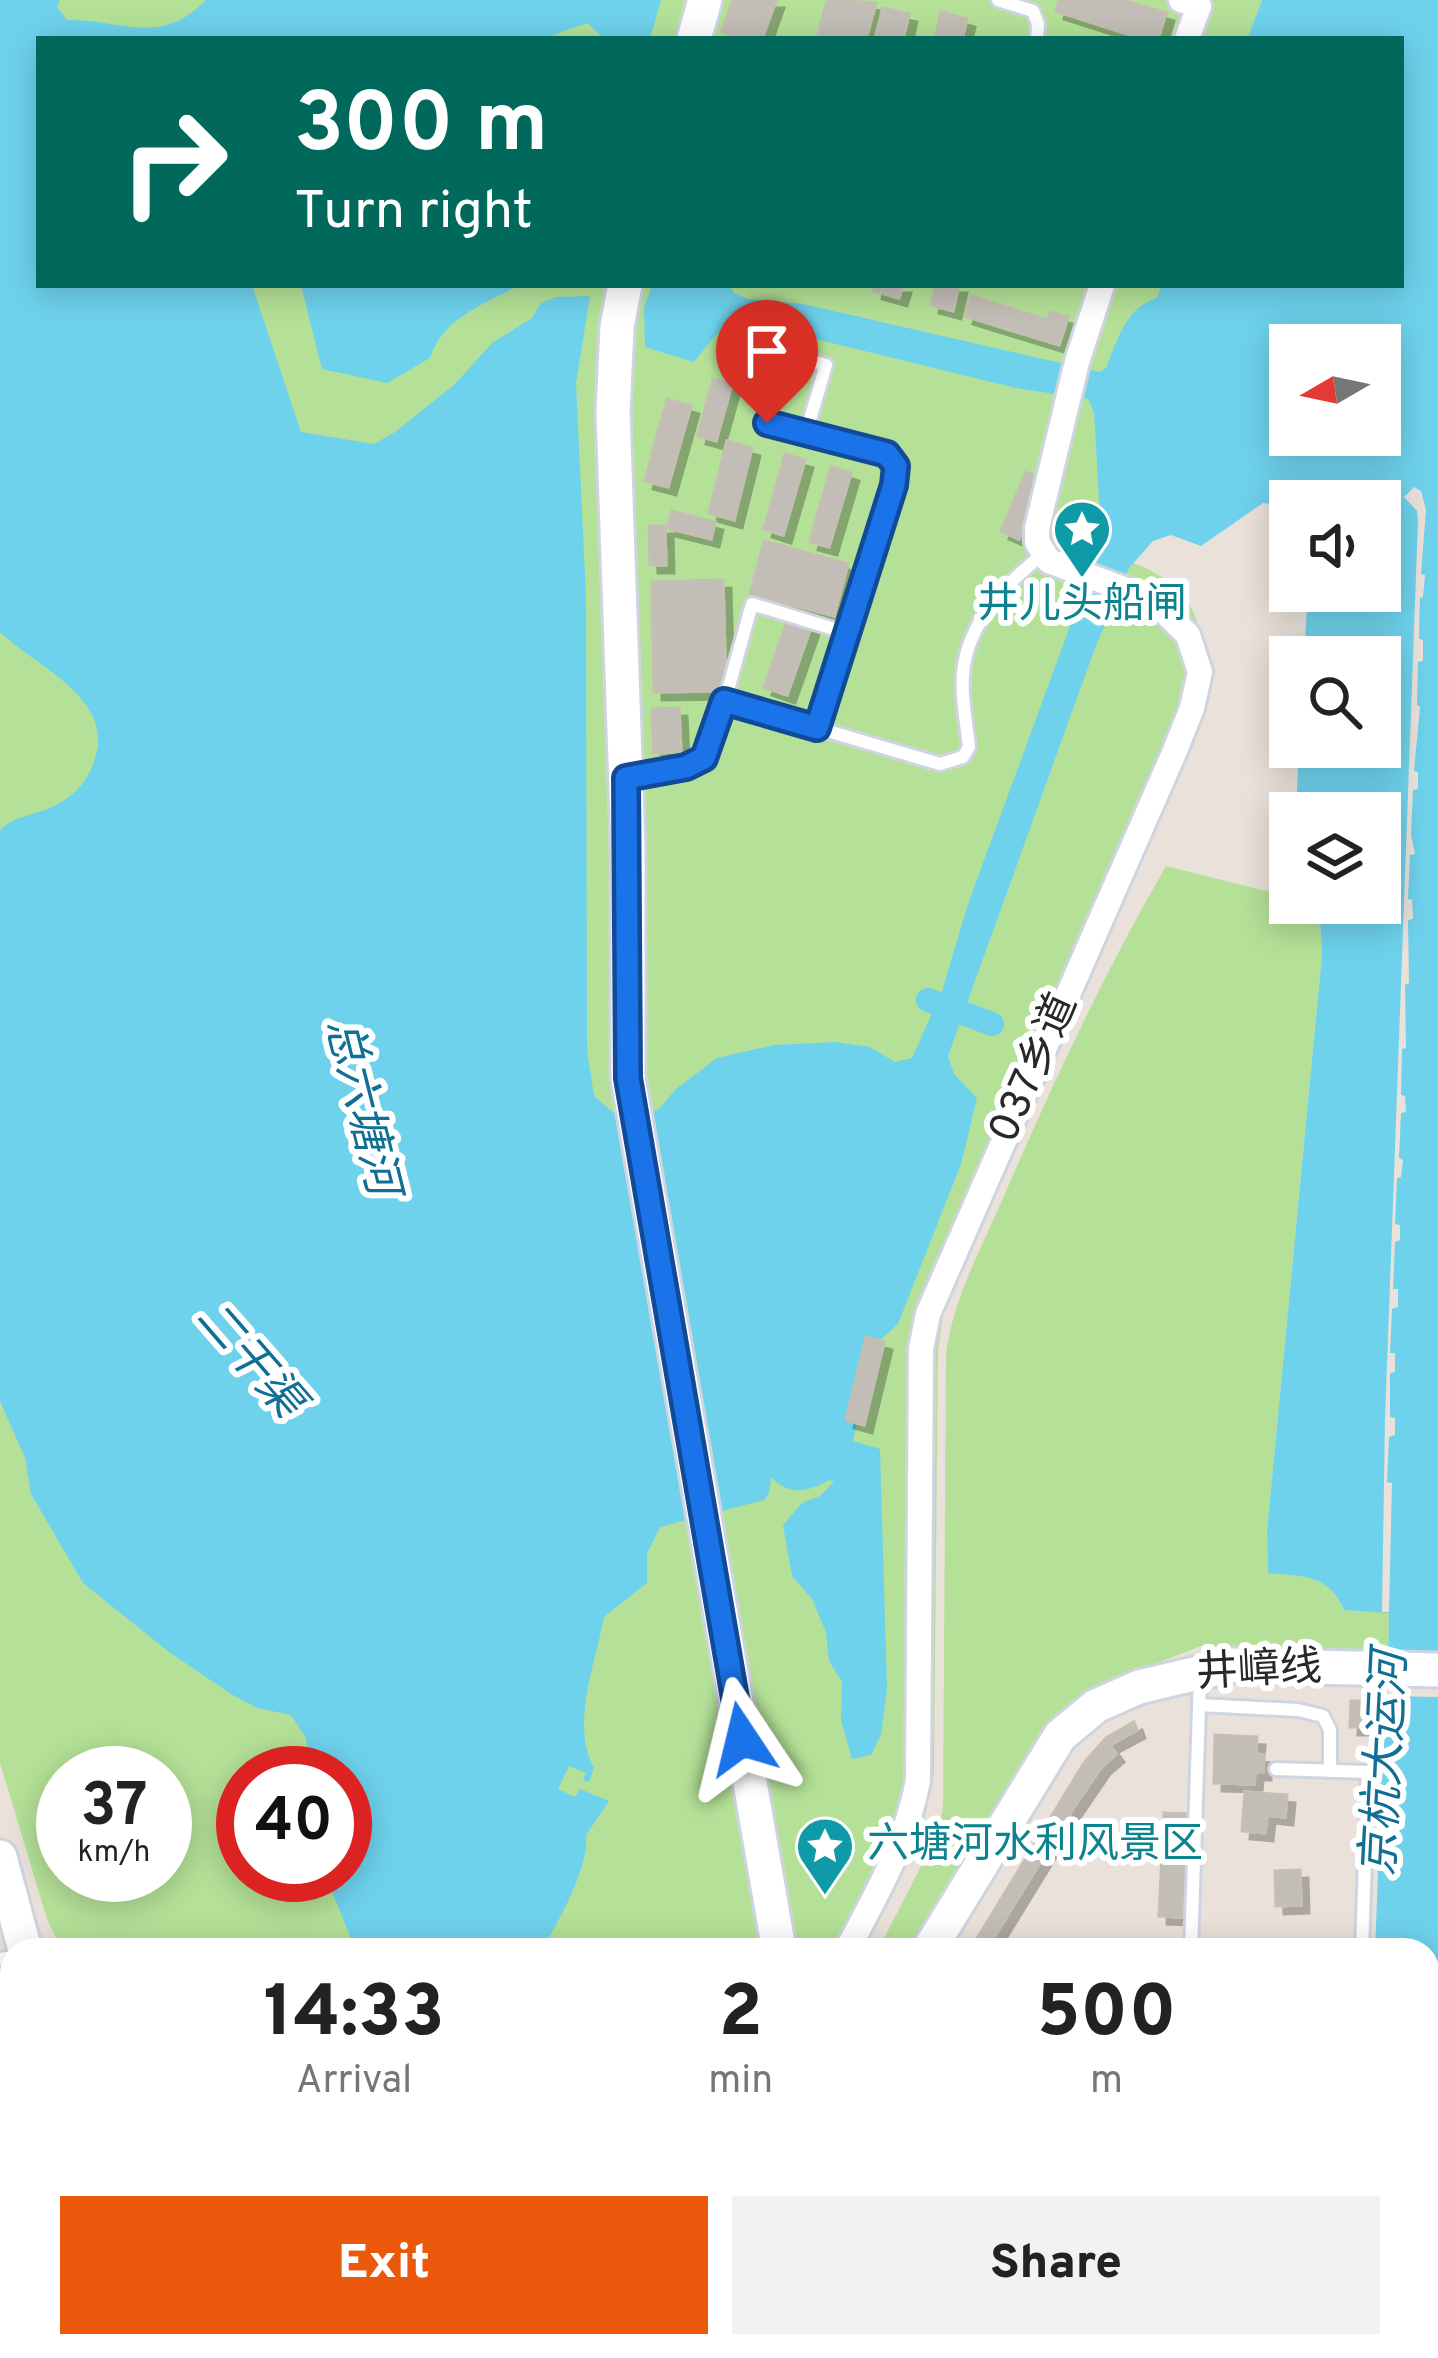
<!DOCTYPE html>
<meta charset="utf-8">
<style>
:root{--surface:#fff;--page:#f2f2f2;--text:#222;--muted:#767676;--accent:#ea580c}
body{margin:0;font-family:Overpass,"Noto Sans SC",sans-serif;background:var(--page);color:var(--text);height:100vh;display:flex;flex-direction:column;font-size:45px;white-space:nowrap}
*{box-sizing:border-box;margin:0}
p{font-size:39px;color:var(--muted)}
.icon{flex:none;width:66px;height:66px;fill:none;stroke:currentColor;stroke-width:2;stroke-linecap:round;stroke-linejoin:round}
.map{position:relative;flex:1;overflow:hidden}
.panel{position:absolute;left:0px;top:1938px;width:1440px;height:420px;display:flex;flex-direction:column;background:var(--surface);border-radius:36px 36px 0 0;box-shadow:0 6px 30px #0003}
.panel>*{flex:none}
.banner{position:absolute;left:36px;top:36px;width:1368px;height:252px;border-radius:0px;box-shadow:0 6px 30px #0003;background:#00695c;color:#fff;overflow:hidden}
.needle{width:78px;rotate:261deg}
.tools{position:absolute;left:1269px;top:324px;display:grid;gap:24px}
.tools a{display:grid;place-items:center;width:132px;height:132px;border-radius:0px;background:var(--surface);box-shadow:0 6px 30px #0003;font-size:60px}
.speed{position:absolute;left:36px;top:1746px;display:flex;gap:24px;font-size:60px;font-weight:700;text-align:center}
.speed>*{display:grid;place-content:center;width:156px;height:156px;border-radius:50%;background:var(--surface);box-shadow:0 6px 30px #0003;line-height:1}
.speed small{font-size:30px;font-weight:400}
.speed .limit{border:18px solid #d22;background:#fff;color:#111}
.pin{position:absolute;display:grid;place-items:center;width:102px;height:102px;color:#fff;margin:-123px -51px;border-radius:50% 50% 50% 0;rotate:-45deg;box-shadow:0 0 12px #0007}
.pin .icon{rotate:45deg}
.me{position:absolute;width:132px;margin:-66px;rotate:350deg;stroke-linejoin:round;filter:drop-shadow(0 0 9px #0008)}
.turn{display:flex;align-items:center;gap:42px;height:252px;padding:0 60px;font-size:54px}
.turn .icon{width:156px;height:156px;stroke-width:2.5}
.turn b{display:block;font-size:84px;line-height:102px}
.eta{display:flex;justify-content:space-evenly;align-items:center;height:204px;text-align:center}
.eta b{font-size:72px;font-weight:800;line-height:84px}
.cta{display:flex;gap:24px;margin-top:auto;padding:24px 60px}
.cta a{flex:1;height:138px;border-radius:0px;background:var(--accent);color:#fff;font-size:48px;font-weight:800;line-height:138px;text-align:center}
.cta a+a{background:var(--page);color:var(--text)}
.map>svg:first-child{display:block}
</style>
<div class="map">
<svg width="1438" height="2358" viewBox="0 0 1438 2358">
<defs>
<filter id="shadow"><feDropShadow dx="8" dy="8" stdDeviation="0" flood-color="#0004"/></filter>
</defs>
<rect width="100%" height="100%" fill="#eae2da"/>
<!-- medical -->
<polygon fill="#f2d7da" points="12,2120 12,2294 0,2295 0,2122"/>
<!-- green -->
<g fill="#b4e197" fill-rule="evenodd">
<path d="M0,0H1262L1247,39H39V285H1162L1098,550C1185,579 1200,595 1209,688L946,1297L938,1349L934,1773L923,1826L863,1950H62L47,1919L0,1763ZM63,1773H165V1875H63ZM243,1773H345V1875H243Z"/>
<path d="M1166,866L1290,897V903L1319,904L1322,955L1267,1531L1268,1572C1305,1578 1326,1570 1344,1610L1389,1612L1388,1659L1206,1654L1204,1645L1152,1665L1108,1688L1032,1751L982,1829L914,1950H878L935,1839L943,1808L946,1354C953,1299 981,1249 1003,1198C1052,1085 1104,973 1166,866Z"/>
<polygon points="62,2346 307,2346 303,2358 62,2358"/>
<polygon points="567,2346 875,2346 874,2358 563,2358"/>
<polygon points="916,2346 1021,2346 1020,2358 916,2358"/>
</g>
<!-- water -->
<g fill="#6ed2ec" fill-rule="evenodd">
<path d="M0,0H60L57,7L67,20C123,19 158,48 206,0H661L650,39H605L587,23L542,39H39V285H252L301,432L374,444L395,432L455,384L492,343L532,318L541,303L556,297L590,296L576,383L586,596L587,1050L594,1096L626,1123L659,1109L676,1089L717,1058L774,1045L836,1042L870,1047L895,1062L912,1058L942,991L968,904L1098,550L1100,516L1094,412L1088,399L1016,388L770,328C719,322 725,324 694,362L645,347L644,308L652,285H730L733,292L747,299L803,304L1100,372L1106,368C1118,339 1125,308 1157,298L1162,285H1401V39H1247L1262,0H1438V1661L1388,1659L1389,1613L1344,1610C1329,1574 1303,1576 1268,1573L1267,1531L1322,955L1319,903H1380V813H1296L1299,747H1380V657H1304L1308,591H1380V501H1290V518L1278,505L1263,503L1201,546L1171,535L1153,541L1129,568L1095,648L948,1056L954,1074L977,1098L961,1164L898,1324L875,1345L853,1441L880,1449L887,1689L881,1735L871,1755L852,1759L841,1720L842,1682L829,1661L826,1632L812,1599L792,1576L783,1525L802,1503L820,1496L834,1482L829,1480C809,1492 788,1496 771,1477L769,1493L764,1500L660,1527L647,1554V1583L604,1617C596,1662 570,1725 594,1768L589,1782L583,1780L586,1773L569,1766L558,1789L575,1797L580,1789L609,1801L586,1835C590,1865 558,1924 541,1950H356L325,1875H345V1773H311L306,1738L291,1715L257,1708L231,1694L169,1652L83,1583L31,1494L25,1458L0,1401V830C17,814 39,815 58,804C80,791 89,778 96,755C112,696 33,665 0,632ZM1290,345H1380V435H1290Z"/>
<path d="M301,285H520C485,304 443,317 430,358L387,383L322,369Z"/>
<polygon points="1385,1696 1438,1697 1438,2236 1433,2358 1359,2358 1359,2346 1428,2346 1428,1950 1375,1950"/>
<polygon points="307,2346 567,2346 563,2358 303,2358"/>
</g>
<!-- pier -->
<polygon fill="#eae2da" points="1414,487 1421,491 1426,510 1421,574 1425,575 1423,597 1420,598 1419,639 1423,640 1423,661 1418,662 1417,705 1420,707 1414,771 1418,772 1418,789 1413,790 1411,835 1415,854 1410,855 1408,899 1412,900 1413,919 1408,920 1409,983 1405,985 1406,1048 1402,1049 1401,1095 1405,1096 1406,1112 1401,1113 1399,1158 1403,1160 1401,1177 1397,1178 1395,1224 1400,1225 1400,1240 1395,1242 1393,1289 1398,1289 1398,1307 1392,1309 1390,1353 1395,1353 1395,1372 1390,1373 1390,1417 1395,1418 1395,1435 1389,1437 1387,1482 1392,1483 1389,1612 1382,1612 1385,1420 1418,521 1417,511 1404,497"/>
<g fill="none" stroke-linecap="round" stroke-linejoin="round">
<!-- canal -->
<polyline stroke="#6ed2ec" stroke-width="24" points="928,1000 992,1024"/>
</g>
<!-- building -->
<g fill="#c2bdb6" stroke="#c5beb4" stroke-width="3" filter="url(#shadow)">
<polygon points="733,0 776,0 762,39 744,39 722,31"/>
<polygon points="827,0 876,3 866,39 817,39"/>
<polygon points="1059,0 1123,0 1166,13 1158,39 1143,39 1056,11"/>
<polygon points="883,8 909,14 903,39 875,39"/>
<polygon points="941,12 967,19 962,39 935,39"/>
<polygon points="875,285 903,285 899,298 874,291"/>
<polygon points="936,285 959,285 953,311 931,305"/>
<polygon points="971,296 1048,320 1050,312 1068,317 1059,345 965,316"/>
<polygon points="713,379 732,384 716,441 698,436"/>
<polygon points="667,399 691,406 668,487 645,481"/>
<polygon points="727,441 752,448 734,520 709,513"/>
<polygon points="785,454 805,460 783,535 764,529"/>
<polygon points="831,467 851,473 829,547 810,542"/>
<polygon points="1026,472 1045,481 1019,539 1001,531"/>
<polygon points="672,511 715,522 711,539 667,528"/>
<polygon points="649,526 665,526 666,565 650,565"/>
<polygon points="764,541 848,564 834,616 750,594"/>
<polygon points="723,580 726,691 654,692 652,582"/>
<polygon points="788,619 811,627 787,695 764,687"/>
<polygon points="679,708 681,752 654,753 652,709"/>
<polygon points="866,1337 884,1342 864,1425 846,1420"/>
<polygon points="1351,1701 1377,1701 1377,1727 1350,1727"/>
<polygon points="1134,1722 1137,1730 1109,1745 1116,1754 1102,1766 1074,1807 986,1950 970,1950 1084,1763 1106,1738"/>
<polygon points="1215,1735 1257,1737 1256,1754 1264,1755 1263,1772 1255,1772 1254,1784 1214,1783"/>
<polygon points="1245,1792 1287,1795 1285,1817 1267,1815 1265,1833 1242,1831"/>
<polygon points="1164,1813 1187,1814 1182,1917 1159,1916"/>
<polygon points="1300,1870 1301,1905 1276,1906 1275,1871"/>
<polygon points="1145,2346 1170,2346 1170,2358 1144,2358"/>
</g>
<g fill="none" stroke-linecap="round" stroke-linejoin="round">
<defs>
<g id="lane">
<polyline points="998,0 1033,11 1038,24 1037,39"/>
<path d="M806,433L826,365L787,354L767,423C798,431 878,443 896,466L894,485L817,728"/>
<polyline points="725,701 752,604 847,633"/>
<path d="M627,778L686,767L704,758L725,701L940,764L963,757L969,747C966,719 959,687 965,660C974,616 1009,581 1043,554"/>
<polyline points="1199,1705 1298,1710 1323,1716 1330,1730 1330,1771"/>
<polyline points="1276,1769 1368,1772 1362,1950"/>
<polyline points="1191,1950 1200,1678"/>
<polyline points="0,1959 12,1957"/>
<polyline points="1177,2358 1177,2346"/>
<polyline points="1347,2358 1348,2346"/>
</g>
<g id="street">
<polyline points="1181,0 1199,6 1187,39"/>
<path d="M847,1950C877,1894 906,1843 918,1781L921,1349L928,1314L1174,753L1192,708L1200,672L1188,635L1153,600L1049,561L1037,542V528L1077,362L1102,285"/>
</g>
<g id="secondary">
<polyline points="694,39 705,0"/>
<polyline points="625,285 617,327 613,412 628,846 628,1078 779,1950"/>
<polyline points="0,1857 25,1950"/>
<polyline points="929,1950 1060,1736 1096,1706 1139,1687 1232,1665 1438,1670"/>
<polyline points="0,2029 12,1999"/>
<polyline points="0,2074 12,2073"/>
<polyline points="883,2358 884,2346"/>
</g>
</defs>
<!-- lane casing -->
<use href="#lane" stroke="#cfd4e1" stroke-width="18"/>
<!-- street casing -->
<use href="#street" stroke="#cfd4e1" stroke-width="30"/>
<!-- secondary casing -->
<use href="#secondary" stroke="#cfd4e1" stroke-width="39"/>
<!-- lane -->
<use href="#lane" stroke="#fff" stroke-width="12"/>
<!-- street -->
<use href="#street" stroke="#fff" stroke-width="24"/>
<!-- secondary -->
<use href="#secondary" stroke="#fff" stroke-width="33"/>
</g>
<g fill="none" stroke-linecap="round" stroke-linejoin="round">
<defs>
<polyline id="route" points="742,1739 628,1078 626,778 686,767 704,758 724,701 817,728 894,485 896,466 887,454 767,423"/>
</defs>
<!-- route casing -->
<use href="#route" stroke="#114b97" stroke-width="30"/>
<!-- route -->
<use href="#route" stroke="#1a73e8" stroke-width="21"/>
</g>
<!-- icons -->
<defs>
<symbol id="sight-pin" viewBox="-11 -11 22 30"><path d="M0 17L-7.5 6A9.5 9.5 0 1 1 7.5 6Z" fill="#0f9aa8" stroke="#fff"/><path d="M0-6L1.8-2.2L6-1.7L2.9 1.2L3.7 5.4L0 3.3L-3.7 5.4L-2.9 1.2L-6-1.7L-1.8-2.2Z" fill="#fff"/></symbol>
</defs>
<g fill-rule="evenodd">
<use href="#sight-pin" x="1049" y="496" width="66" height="90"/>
<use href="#sight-pin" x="792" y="1813" width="66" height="90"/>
</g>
<g text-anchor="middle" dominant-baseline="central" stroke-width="12" stroke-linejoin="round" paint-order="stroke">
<!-- culture labels -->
<g font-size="42" fill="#0d838f" stroke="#fff">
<text x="1082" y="606">井儿头船闸</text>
<text x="867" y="1846" text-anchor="start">六塘河水利风景区</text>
</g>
<!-- street labels -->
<g font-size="42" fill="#282828" stroke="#fff">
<text transform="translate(1035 1069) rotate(-66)">037乡道</text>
<text transform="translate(1259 1672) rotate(-3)">井嶂线</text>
</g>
<!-- water labels -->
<g font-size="45" font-style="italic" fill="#106f95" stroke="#fff">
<text transform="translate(360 1107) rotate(76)">总六塘河</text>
<text transform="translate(248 1361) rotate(49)">二干渠</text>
<text transform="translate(1387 1764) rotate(-87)">京杭大运河</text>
</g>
</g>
</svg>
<div class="tools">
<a><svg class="needle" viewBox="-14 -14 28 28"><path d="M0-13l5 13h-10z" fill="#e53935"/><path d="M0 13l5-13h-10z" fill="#767676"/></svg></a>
<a><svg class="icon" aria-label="sound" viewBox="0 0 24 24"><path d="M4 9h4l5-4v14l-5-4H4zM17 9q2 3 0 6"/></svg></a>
<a><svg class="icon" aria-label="search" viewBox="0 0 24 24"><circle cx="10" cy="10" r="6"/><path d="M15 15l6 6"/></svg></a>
<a><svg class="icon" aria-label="layers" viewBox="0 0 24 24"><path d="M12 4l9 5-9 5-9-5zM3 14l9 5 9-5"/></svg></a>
</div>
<div class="speed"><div>37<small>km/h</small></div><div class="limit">40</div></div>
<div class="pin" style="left:767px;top:423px;background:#d93025"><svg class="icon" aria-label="arrive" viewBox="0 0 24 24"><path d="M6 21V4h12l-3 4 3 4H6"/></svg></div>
<svg class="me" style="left:742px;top:1739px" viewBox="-20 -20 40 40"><path d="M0-17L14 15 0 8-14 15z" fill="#1a73e8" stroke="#fff" stroke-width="4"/></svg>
<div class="banner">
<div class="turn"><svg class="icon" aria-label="right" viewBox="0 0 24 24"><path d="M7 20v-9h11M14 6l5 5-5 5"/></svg><div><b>300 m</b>Turn right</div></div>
</div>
<section class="panel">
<div class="eta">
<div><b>14:33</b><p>Arrival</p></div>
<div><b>2</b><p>min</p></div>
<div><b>500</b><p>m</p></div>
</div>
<div class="cta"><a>Exit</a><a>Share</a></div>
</section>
</div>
